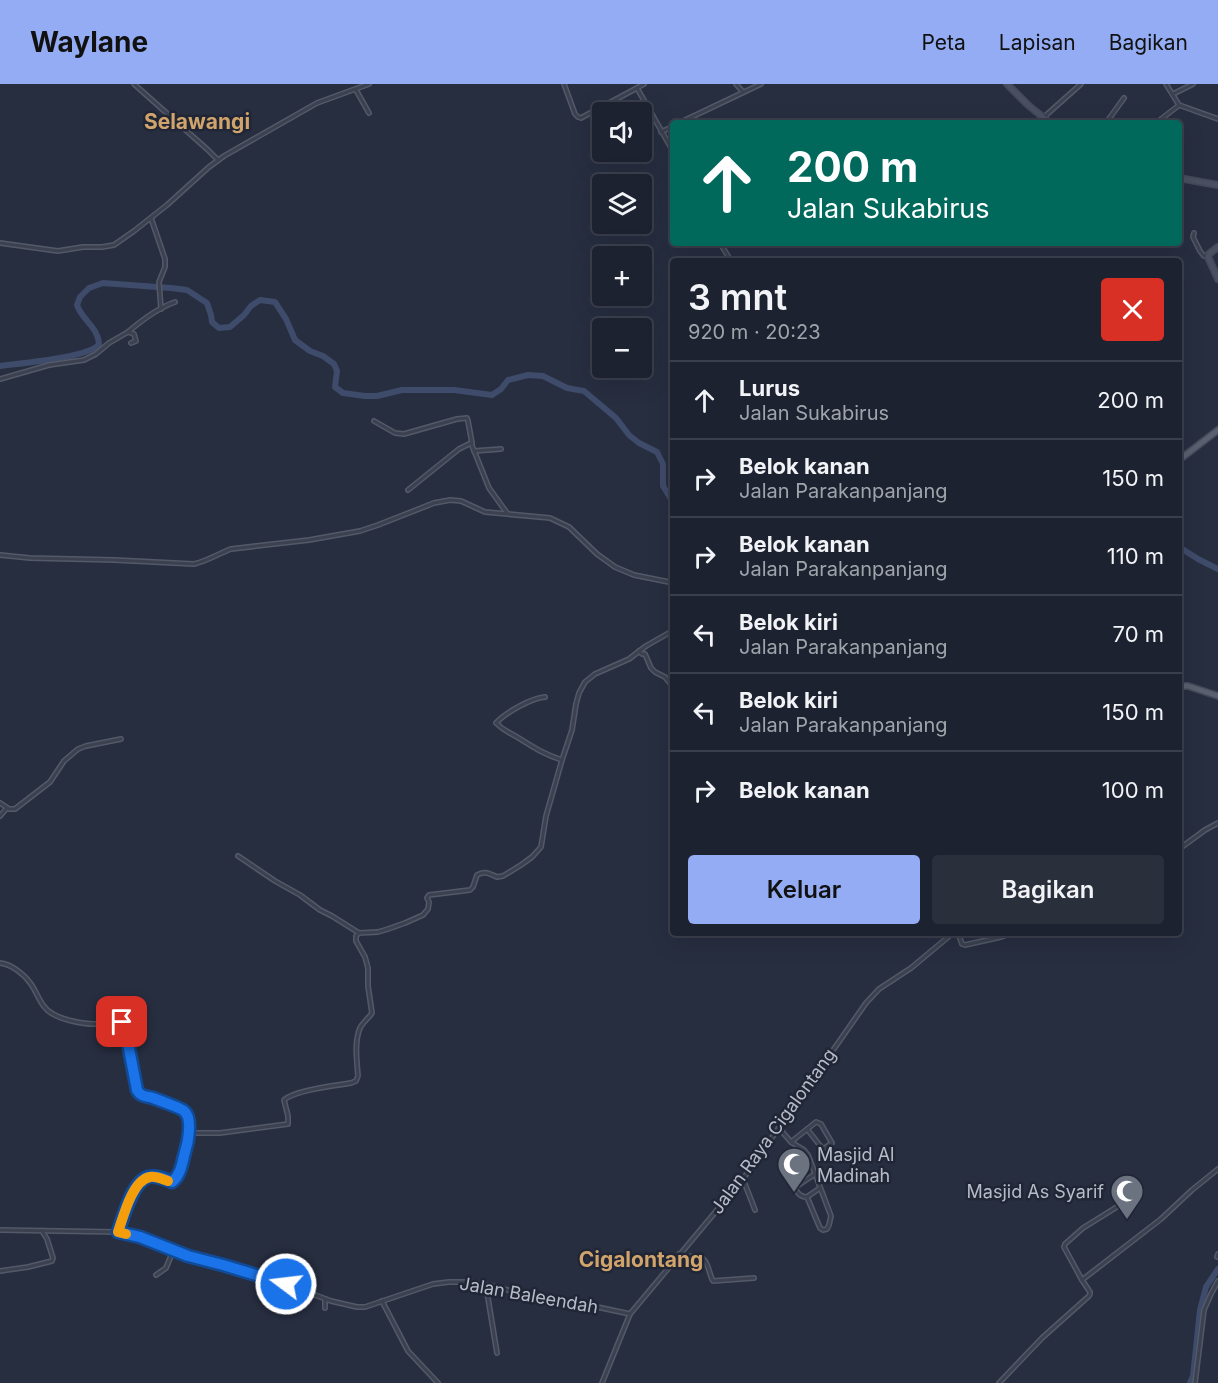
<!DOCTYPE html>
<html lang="id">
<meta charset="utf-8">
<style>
:root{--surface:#1d2230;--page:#2a2f3c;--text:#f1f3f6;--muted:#a0a4ab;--line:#3b3f4c;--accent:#94acf3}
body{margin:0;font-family:Inter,sans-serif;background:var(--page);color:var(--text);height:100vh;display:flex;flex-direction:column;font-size:22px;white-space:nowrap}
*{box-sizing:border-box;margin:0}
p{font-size:20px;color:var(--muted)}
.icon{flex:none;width:33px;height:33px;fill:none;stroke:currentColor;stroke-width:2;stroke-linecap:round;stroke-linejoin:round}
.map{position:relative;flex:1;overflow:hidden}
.details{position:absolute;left:670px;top:174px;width:512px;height:678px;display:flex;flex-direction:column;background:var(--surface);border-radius:6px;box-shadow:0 6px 24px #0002,0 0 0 2px var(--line)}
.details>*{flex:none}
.hud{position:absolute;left:670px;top:36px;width:512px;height:126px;border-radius:6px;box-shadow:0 6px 24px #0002,0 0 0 2px var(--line);background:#00695c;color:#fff;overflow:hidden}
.controls{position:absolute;left:592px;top:18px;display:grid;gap:12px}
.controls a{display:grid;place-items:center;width:60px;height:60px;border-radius:6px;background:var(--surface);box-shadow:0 6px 24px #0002,0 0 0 2px var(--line);font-size:30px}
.pin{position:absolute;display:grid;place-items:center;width:51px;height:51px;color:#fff;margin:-26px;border-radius:12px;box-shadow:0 3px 9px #0006}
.me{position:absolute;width:66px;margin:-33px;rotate:285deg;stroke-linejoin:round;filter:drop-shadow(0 0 4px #0008)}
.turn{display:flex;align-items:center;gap:21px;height:126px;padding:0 18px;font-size:27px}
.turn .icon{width:78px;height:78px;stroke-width:2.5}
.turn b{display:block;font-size:42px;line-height:51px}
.round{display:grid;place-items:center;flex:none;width:63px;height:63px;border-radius:6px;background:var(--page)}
.head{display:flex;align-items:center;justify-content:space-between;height:102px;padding:0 18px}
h1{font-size:36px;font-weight:600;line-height:45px}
.cta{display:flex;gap:12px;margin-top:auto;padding:12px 18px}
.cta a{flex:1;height:69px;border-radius:6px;background:var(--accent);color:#111;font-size:24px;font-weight:600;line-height:69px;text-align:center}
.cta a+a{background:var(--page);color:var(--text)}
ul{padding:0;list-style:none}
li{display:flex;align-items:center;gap:18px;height:78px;padding:0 18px;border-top:2px solid var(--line)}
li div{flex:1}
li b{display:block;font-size:22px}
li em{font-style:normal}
header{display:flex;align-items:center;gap:36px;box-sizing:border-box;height:84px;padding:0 30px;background:var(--accent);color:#111}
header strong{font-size:28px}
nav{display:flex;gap:33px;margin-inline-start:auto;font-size:21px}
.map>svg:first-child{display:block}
</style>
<header>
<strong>Waylane</strong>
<nav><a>Peta</a><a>Lapisan</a><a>Bagikan</a></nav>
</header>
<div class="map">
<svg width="1218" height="1299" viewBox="0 0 1218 1299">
<rect width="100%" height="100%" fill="#272e40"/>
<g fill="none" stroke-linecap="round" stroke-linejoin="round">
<!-- river -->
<g stroke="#3f4b6a" stroke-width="6">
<path d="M0,282C22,279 85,274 99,261C99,244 82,236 77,221L80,213L89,204L103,199L171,204L187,206L207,219L211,231L212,238L219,244L230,243L244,231L251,222L260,216L275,218L286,235L295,256L310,267L323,272L334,280L337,287L335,303L343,309L365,312H377L402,306H454L492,311L501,305L508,296L528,291L543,292L567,304L584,307L616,334L629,351L639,359L657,368L663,380V402L674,420"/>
<polyline points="1179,463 1198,475 1218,485"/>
<polyline points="1190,1299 1193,1292 1200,1226 1206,1203 1218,1185"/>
</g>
<defs>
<g id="street">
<polyline points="134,0 208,66 218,76"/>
<polyline points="564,0 575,30 578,33 581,34 637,4"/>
<polyline points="644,0 637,4 674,69"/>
<polyline points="736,0 743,8"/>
<polyline points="1166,0 1179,21 1218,35"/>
<polyline points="356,6 369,29"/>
<polyline points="1173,10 1193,0"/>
<polyline points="1044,33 1081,0"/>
<polyline points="679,39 761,0"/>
<polyline points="1106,39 1124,14"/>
<polyline points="1156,39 1178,22"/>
<polyline points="661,48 674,42"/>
<polyline points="151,134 165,175 165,183 159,198 161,225"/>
<polyline points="1194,149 1193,153 1200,167 1204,172 1208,171"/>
<polyline points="0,159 58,167 83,163 102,163 114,161 134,147 167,121 209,83 224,72 317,19 369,0"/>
<polyline points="720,159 731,177"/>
<path d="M128,248C142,236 158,224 175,218"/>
<polyline points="0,295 49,281 84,276 96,270 109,259 128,248 134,250 136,257 131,259"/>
<polyline points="374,337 395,349 404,350 457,335 467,334 468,337 472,359"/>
<polyline points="474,367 501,365"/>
<polyline points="408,406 459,365 471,359 489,404 507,429"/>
<path d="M0,471L30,474L114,476L194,480C207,477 218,470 231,465L309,456L360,447L378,441L434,419L450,416L461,417L485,428L550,434L569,443L597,470L615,483L634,491L674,499"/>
<polyline points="639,567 642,570 645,570 651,584 655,588 665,593 674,604"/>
<path d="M545,613C531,614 505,629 496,639C504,647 507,647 517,653C533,663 543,670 562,676"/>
<polyline points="0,719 9,725 15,725 50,698 64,677 78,665 86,662 121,655"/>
<polyline points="0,732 7,724"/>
<polyline points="1179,765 1205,746 1218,739"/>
<path d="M238,772L275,797L300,811L320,826L332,832L359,849L378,848L388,845L405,839L423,831L428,825L429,818L427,814L429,811L470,806L473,803L477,791C485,786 490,790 497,793L503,792L521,781L532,773L541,763L546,732L562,676L572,646L576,620L579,609L585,598L595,590L629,575L646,562L674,546"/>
<polyline points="958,849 962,860 965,861 1001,853 1012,849"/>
<path d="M0,879C11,880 24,890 31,900C38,910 41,924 53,930C63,936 83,940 94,940C104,940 113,938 123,939L133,990L139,1009L141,1011L156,1015L183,1026L186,1029C188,1036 190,1046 189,1053C189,1064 180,1091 172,1098C165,1095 156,1091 148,1093C132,1098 123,1134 118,1148"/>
<path d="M779,1044L791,1058L804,1066L808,1071L831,1132L829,1141L827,1145L823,1146L820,1144L807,1113C800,1113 798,1109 794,1104L815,1090"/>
<path d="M189,1049H220L288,1040V1032L284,1016C295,1006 334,1002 351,999L356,997L358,992C357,978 354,958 360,944C363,938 368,935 372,929L368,902V884L365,873L356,857V852L359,849"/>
<polyline points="791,1058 816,1038 821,1040 832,1059 825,1064 822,1064 807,1045"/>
<polyline points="787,1072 798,1063"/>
<polyline points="743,1095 755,1126"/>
<polyline points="794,1104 792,1099 791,1090 810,1076"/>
<polyline points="807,1113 820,1104"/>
<polyline points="1122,1120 1128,1130"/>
<polyline points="0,1146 118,1148 140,1153 188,1172 286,1200 331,1217 357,1223 365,1223 433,1200 449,1198 467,1198 493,1202 551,1218 588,1221 630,1230"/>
<path d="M679,1170L684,1174C688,1173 691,1172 694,1172C709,1171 708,1189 713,1197L754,1194"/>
<polyline points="1217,1173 1218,1170"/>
<polyline points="0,1187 28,1183 52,1177 53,1174 47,1155 42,1147"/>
<polyline points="156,1191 166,1184 173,1167"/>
<polyline points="1082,1196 1064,1163 1065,1160 1083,1144 1128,1116"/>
<polyline points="486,1202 497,1269"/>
<polyline points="382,1217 408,1267 438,1299"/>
<polyline points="325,1224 325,1215"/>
<polyline points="602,1299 630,1230 743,1095 866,919 879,905 911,884 953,849"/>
<polyline points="999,1299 1042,1254 1089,1212 1090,1210 1090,1208 1082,1196 1161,1135 1192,1106 1218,1085"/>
<polyline points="1195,1299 1204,1226 1211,1210 1218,1197"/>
</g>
<g id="secondary">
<polyline points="1007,0 1028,21 1050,39"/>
<polyline points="1179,94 1218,101"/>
<polyline points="1218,163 1209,170 1208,173 1218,195"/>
</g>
<g id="primary">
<polyline points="1179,376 1218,346"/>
<polyline points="1179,602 1188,602 1218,612"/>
</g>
</defs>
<!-- street casing -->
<use href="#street" stroke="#535967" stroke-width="6"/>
<!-- secondary casing -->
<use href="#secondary" stroke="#454a59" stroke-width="8"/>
<!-- primary casing -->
<use href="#primary" stroke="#454a59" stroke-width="8"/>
<!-- street -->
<use href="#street" stroke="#3b4150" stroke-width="3"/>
<!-- secondary -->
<use href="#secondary" stroke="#495062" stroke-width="4.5"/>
<!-- primary -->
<use href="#primary" stroke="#59606f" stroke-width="5"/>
</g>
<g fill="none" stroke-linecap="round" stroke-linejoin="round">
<defs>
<path id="route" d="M122,938L126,949L137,1006C141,1013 146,1012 153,1014C158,1016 181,1024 184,1027C193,1034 188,1059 185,1068C182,1079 181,1091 172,1098C165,1095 156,1091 148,1093C132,1098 123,1134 118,1148L140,1153L188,1172L223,1181L286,1200"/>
</defs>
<!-- route casing -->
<use href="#route" stroke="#114b97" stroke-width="15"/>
<!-- route -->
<use href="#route" stroke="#1a73e8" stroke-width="10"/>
<!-- slow -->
<path stroke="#f59e0b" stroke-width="10" d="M126,1150L118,1148C123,1134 132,1096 150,1093C156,1092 162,1095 168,1097"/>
</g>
<!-- icons -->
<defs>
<symbol id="mosque-pin" viewBox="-11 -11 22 30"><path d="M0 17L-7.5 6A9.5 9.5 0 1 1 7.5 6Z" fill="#6b7280" stroke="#202635"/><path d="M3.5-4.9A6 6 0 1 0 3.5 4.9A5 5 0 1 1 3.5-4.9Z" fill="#fff"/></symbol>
</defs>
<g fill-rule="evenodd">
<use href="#mosque-pin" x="775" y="1061" width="38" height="52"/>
<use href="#mosque-pin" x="1108" y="1088" width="38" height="52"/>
</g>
<g text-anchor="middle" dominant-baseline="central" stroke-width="5" stroke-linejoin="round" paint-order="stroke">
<!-- street labels -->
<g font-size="18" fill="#b8bcca" stroke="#202635">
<text transform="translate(773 1047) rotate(-54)">Jalan Raya Cigalontang</text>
<text transform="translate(529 1211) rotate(10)">Jalan Baleendah</text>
</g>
<!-- poi labels -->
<g font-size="18" fill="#b8bcca" stroke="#202635" text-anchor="start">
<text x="817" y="1070">Masjid Al<tspan x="817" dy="21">Madinah</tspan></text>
<text x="1104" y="1107" text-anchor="end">Masjid As Syarif</text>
</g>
<!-- quarter labels -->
<g font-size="21" font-weight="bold" fill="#d1a46c" stroke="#202635">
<text x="197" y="37">Selawangi</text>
<text x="641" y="1175">Cigalontang</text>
</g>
</g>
</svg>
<div class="controls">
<a><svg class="icon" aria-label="sound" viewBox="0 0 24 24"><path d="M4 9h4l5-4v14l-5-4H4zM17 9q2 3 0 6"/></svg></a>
<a><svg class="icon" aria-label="layers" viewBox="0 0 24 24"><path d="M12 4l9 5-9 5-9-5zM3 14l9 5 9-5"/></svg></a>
<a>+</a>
<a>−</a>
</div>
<div class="pin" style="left:122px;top:938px;background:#d93025"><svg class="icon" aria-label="arrive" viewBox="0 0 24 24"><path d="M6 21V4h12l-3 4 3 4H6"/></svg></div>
<svg class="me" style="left:286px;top:1200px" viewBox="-20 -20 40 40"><circle r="17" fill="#1a73e8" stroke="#fff" stroke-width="3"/><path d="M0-11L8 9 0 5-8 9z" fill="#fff"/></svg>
<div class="hud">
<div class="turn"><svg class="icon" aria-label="ahead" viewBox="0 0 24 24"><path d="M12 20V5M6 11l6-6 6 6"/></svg><div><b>200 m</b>Jalan Sukabirus</div></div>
</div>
<section class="details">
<div class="head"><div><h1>3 mnt</h1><p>920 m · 20:23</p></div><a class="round" style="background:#d93025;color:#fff"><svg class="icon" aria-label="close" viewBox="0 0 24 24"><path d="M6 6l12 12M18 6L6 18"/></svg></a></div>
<ul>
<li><svg class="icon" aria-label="ahead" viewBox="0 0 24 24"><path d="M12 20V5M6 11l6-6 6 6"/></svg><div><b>Lurus</b><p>Jalan Sukabirus</p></div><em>200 m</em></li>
<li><svg class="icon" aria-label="right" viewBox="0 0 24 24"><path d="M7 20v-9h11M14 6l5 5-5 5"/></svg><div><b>Belok kanan</b><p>Jalan Parakanpanjang</p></div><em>150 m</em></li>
<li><svg class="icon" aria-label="right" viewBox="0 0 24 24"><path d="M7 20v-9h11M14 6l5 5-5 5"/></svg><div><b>Belok kanan</b><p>Jalan Parakanpanjang</p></div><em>110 m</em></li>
<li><svg class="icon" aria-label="left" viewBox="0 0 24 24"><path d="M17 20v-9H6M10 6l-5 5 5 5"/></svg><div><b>Belok kiri</b><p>Jalan Parakanpanjang</p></div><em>70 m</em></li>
<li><svg class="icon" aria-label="left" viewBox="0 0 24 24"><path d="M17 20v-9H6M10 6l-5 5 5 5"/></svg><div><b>Belok kiri</b><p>Jalan Parakanpanjang</p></div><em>150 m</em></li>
<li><svg class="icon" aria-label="right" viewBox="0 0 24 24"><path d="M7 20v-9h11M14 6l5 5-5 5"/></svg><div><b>Belok kanan</b></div><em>100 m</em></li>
</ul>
<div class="cta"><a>Keluar</a><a>Bagikan</a></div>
</section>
</div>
